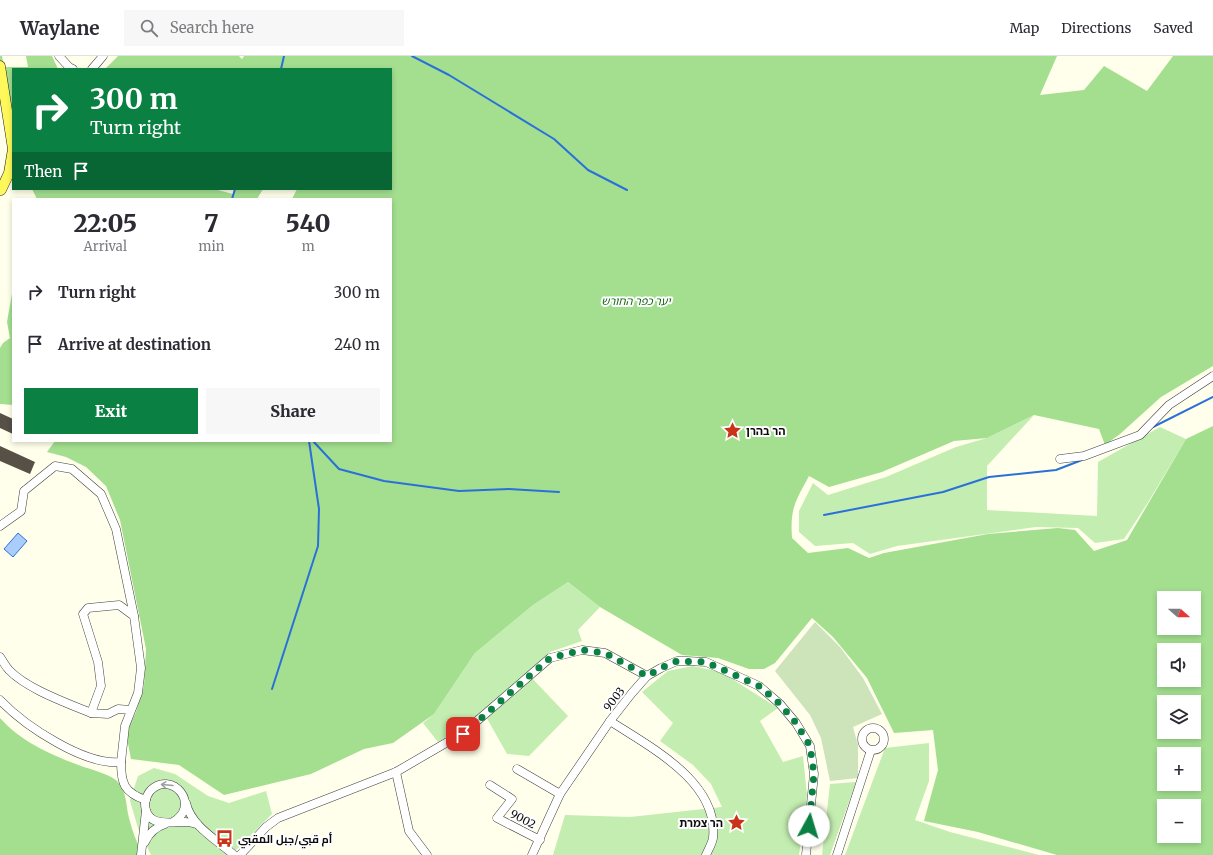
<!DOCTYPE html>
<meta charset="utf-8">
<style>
:root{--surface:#fff;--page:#f7f7f7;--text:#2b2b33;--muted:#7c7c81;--line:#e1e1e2;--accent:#0b8043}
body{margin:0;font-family:Merriweather,Cairo,"Noto Sans Hebrew",serif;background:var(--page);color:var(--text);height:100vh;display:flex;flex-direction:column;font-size:15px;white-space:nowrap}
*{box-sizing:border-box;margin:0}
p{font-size:13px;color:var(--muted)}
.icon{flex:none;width:22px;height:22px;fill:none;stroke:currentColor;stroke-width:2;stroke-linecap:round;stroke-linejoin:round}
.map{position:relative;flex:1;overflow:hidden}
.sheet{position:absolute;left:12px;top:142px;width:380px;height:244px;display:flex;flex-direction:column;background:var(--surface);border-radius:0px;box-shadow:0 2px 6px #0003}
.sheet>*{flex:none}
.banner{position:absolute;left:12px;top:12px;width:380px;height:122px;border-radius:0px;box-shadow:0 2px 6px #0003;background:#0b8043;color:#fff;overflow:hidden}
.needle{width:26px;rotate:111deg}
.controls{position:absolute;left:1157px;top:535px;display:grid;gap:8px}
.controls a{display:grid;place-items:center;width:44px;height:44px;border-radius:0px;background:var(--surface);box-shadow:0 2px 6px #0003;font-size:20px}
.pin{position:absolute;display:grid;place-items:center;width:34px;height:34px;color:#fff;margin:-17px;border-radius:8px;box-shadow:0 2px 6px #0006}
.me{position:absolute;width:44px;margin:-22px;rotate:6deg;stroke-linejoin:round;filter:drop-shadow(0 0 3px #0008)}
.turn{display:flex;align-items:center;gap:14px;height:84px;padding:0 12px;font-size:18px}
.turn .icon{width:52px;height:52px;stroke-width:2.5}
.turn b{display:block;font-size:28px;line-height:34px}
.then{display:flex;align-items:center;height:38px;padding:0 12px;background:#0003;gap:8px;font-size:15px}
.eta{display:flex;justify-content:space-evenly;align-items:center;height:68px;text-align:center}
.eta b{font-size:24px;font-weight:800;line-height:28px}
.cta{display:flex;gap:8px;margin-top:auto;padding:8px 12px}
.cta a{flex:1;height:46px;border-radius:0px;background:var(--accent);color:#fff;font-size:16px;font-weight:800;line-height:46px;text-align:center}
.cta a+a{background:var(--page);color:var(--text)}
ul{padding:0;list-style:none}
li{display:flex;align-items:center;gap:12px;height:52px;padding:0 12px}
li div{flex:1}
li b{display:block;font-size:15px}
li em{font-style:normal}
header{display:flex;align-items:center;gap:24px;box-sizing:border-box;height:56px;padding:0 20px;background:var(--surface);border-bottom:1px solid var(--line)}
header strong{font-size:19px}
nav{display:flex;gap:22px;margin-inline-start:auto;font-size:14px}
.search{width:280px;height:36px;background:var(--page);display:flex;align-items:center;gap:10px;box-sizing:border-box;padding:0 14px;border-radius:0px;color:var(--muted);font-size:15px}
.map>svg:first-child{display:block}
</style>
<header>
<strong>Waylane</strong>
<div class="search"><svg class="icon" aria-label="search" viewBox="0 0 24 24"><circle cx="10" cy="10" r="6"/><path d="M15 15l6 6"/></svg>Search here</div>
<nav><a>Map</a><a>Directions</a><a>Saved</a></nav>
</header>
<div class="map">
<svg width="1213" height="799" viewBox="0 0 1213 799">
<rect width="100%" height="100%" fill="#ffffeb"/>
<!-- green -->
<g fill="#c4edb1">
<polygon points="1034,359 987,410 987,454 1097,460 1098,406 1160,371 1186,383 1147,448 1124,483 1095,487 1078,472 1036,471 897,490 870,498 853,487 815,490 799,476 799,455 813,427 828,439 886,421 956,391 987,382"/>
<polygon points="568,526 600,551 578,574 582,585 550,596 528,618 568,660 529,700 507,698 484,657 438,686 423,667 434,658 475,597 533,549"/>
<polygon points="693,610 721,616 778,652 760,665 783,706 803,700 807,739 799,799 553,799 565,759 630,761 722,751 711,728 693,709 660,685 673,667 642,636 668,615"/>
<polygon points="929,687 929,725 915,764 950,776 1039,799 845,799 885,692"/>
<polygon points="154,712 175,718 208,740 229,747 266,735 272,758 235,795 235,799 151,799 138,772 130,745 138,720"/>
<polygon points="856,726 830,799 822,799 830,728"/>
</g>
<!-- forest -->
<g fill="#a3df8f" fill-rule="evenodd">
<polygon points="0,0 2,0 4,11 28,11 26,0 52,0 58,13 13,13 13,68 0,18"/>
<path d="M118,0H239L242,3L244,0H1057L1040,39L1084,34L1104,10L1147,35L1173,0H1213V310L1161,341L1120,378L1105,389L1099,373L1034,359L987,382L954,385L882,416L829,431L809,420C795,446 790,452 792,482L808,497L848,492L869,502L884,497L988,478L1058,472L1075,474L1094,495L1127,484L1186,383L1213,370V799H1057L978,776L924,765L938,714L933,674L894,677L867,622L833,581L812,562L775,607L764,613H749L718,602L682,599L600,551L568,526L533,549L475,597L434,658L393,687L364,693L311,718L224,739L179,709L131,703L126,677L136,656L144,630L146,593L120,464L106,430L86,411L66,401L47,396L55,385H391V143H292L297,133H391V13H105ZM1164,542H1194V572H1164ZM1164,594H1194V624H1164ZM1164,646H1194V676H1164ZM1164,698H1194V728H1164ZM1164,750H1194V780H1164Z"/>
<polygon points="32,133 214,133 233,138 236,133 263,133 257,143 37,143"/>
<polygon points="13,232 13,349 1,348 0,348 0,292 3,287 10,282 7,266"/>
<path d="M0,662C21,686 52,699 81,710C92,714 111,718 119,727C127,737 126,751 129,762C132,775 137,787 143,799H0Z"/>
</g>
<!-- cemetery -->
<polygon fill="#cde3ba" points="815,566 840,591 863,622 882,658 853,671 858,689 858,722 830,725 821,682 810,659 775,615"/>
<!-- water -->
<polygon fill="#aacdfc" stroke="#2a70da" points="18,477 27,485 13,501 4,493"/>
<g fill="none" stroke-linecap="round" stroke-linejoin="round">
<!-- stream -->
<g stroke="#2a70da" stroke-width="2">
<polyline points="412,0 449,19 554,83 588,114 627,134"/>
<polyline points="281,13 284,0"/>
<polyline points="232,143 235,133"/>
<polyline points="1153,371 1213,341"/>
<polyline points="313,385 339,413 384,425 459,435 509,433 559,436"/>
<polyline points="824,459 943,436 989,421 1056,414 1082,404"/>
<polyline points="272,633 318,490 319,453 309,385"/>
</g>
</g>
<!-- building -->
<g fill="#565047">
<polygon points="0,357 13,363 13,378 0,372"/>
<polygon points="0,390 35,406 30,418 0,405"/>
</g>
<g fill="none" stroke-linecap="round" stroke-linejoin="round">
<defs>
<g id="minor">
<polyline points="59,0 69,11 73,13"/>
<polyline points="92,13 103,0"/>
<polyline points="1060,403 1084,400 1140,379 1169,349 1213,320"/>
<polyline points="0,470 21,455 24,435 55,410 72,413 101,438 116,473 134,560"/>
<path d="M0,601C3,605 5,610 9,614C27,633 67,647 91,657"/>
<path d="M0,644C25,670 85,710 121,706C121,727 124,737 146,744"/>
<path d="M610,665C650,691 719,726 713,782C712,788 708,794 706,799"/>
<circle cx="873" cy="683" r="11"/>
<polyline points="121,706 125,670 138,637 141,612 134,560 119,549 88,552 83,558 98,606 101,630 91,657 108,658 118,653 131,654"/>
<polyline points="517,713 560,738"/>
<polyline points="396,716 409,775 427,799"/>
<polyline points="490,729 512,743 497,762 540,784"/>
<path d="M186,747C191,770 217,784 234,799"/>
<path d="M173,766C202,749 172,714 151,734C148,737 146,742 145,747C145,772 170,766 185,766C190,766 193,767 197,768"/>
<path d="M145,786C149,777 156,771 165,768"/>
<polyline points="141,799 146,755"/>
<polyline points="240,799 266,771 278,762 396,716 463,677 550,602 582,594 605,597 647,620"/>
<polyline points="532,799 560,738 610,665 632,637 647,620 661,612 677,605 687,605 706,606 759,630 780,648 796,667 810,690 814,718 806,799"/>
<polyline points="837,799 871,694"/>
</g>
<polyline id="major" points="0,10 13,93 9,117 1,134"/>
</defs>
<!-- minor casing -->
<use href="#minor" stroke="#3f3f3f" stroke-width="9"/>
<!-- major casing -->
<use href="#major" stroke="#1d1d1d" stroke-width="11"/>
<!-- minor -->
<use href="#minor" stroke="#fff" stroke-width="8"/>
<!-- major -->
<use href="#major" stroke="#fff85b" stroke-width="10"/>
</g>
<!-- one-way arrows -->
<defs><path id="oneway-shaft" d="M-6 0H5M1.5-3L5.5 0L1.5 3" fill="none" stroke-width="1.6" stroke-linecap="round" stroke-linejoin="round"/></defs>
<use stroke="#9e9e9e" href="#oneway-shaft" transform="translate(167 729) rotate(-175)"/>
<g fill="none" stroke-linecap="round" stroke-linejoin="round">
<!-- route -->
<polyline stroke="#0b8043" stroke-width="7" stroke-dasharray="0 12.6" points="463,678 550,602 582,594 605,597 647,620 661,612 677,605 706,606 759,630 780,648 796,667 810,690 814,718 809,770"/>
</g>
<!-- icons -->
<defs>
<symbol id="sight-bare" viewBox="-9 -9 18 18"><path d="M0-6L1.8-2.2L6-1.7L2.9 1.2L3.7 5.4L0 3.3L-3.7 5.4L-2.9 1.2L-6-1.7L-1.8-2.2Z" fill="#c93317" stroke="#fff" stroke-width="2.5" paint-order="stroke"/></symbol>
<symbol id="bus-bare" viewBox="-9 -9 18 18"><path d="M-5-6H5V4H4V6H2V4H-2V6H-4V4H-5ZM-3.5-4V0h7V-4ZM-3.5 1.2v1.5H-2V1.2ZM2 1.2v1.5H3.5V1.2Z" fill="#c93317" stroke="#fff" stroke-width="2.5" paint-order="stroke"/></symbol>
</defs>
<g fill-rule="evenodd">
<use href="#sight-bare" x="720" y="362" width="25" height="25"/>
<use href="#sight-bare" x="724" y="754" width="25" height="25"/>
<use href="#bus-bare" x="212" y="770" width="25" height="25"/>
</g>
<g text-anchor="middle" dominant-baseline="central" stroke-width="4" stroke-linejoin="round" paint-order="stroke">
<!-- park labels -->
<g font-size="11" font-style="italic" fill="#176a17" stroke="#fff">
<text x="636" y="245">יער כפר החורש</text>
</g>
<!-- poi labels -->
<g font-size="11" font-weight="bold" fill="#0c0c0c" stroke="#fff" text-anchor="start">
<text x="746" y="375">הר בהרן</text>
<text x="723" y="767" text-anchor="end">הר צמרת</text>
<text x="238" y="783">أم قبي/جبل المقبي</text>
</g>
<!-- street labels -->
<g font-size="11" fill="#0c0c0c" stroke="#fff">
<text transform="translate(614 643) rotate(-52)">9003</text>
<text transform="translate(523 763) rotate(28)">9002</text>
</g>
</g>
</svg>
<div class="controls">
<a><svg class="needle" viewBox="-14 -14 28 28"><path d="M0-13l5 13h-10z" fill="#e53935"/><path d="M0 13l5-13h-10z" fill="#7c7c81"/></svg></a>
<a><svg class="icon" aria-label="sound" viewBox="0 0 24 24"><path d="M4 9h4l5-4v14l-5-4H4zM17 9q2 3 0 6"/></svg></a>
<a><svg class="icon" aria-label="layers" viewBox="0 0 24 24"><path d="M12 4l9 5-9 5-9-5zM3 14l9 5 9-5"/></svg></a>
<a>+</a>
<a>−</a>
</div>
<div class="pin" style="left:463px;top:678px;background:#d93025"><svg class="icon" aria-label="arrive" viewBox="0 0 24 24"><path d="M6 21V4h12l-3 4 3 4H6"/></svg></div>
<svg class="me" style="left:809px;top:770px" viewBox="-20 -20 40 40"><circle r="19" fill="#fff"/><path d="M0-13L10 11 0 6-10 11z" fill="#0b8043"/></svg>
<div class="banner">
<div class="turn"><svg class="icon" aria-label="right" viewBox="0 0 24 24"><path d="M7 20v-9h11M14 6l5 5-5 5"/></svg><div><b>300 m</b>Turn right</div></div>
<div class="then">Then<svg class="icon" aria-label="arrive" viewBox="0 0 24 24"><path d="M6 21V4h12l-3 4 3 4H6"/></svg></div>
</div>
<section class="sheet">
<div class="eta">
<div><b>22:05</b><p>Arrival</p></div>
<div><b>7</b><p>min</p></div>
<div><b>540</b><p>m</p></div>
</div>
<ul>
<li><svg class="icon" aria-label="right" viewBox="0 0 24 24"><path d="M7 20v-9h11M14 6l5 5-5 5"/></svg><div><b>Turn right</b></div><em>300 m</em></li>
<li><svg class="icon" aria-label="arrive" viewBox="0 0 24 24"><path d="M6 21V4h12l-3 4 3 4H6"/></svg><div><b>Arrive at destination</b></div><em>240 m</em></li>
</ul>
<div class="cta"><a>Exit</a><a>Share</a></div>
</section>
</div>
